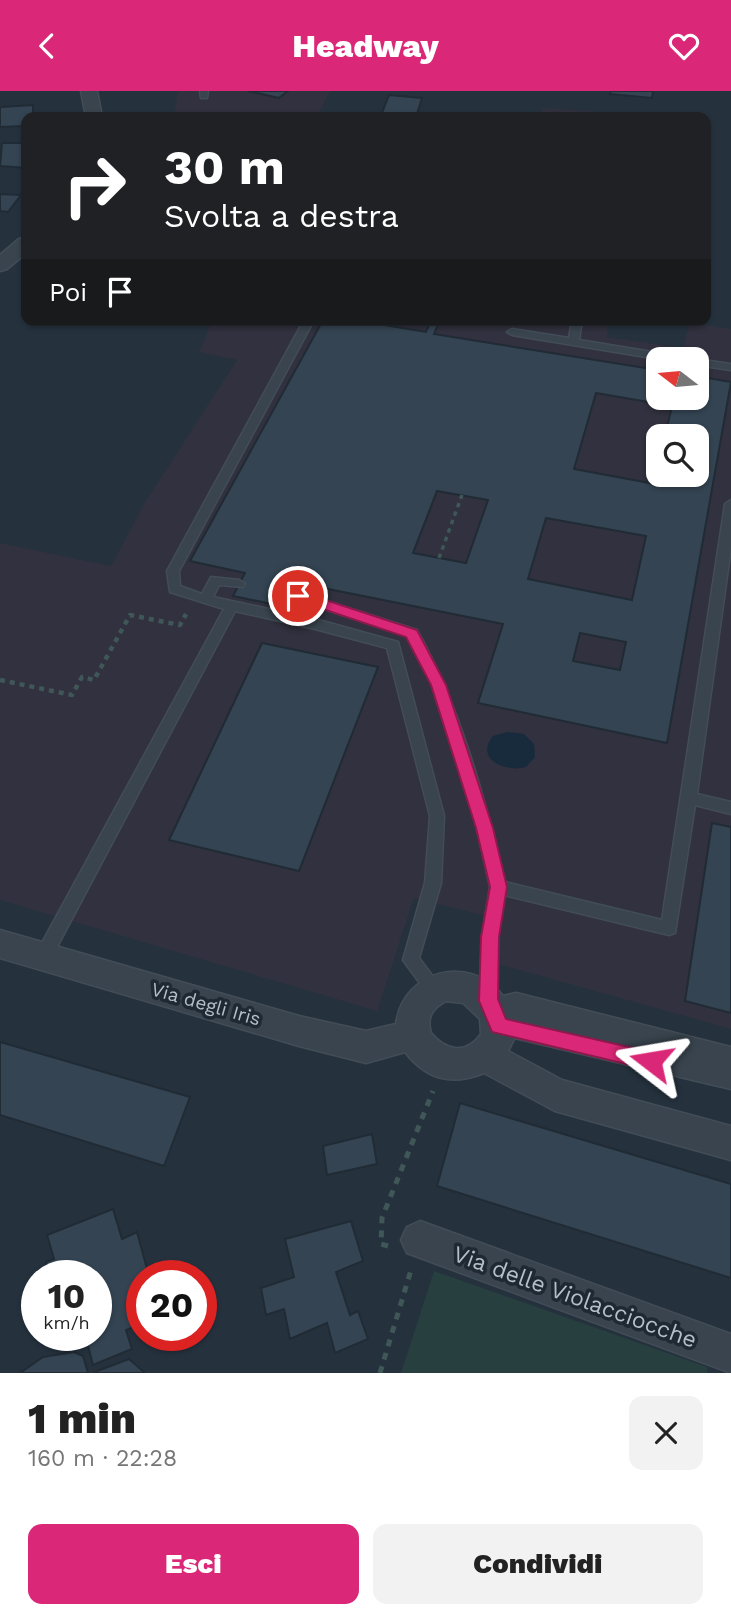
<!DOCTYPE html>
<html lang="it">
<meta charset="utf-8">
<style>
:root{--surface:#fff;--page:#f2f2f2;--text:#222;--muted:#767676;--accent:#db2777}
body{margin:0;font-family:"Work Sans",sans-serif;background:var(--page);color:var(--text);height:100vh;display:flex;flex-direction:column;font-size:26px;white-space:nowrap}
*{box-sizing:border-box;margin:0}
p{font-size:23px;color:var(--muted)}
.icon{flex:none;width:38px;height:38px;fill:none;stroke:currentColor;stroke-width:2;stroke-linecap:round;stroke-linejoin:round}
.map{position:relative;height:1282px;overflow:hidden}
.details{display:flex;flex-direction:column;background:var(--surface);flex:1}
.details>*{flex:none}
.guide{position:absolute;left:21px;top:21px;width:690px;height:214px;border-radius:14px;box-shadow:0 2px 5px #0004;background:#202124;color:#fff;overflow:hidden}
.needle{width:46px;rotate:286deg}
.tools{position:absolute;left:646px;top:256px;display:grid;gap:14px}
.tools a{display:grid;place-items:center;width:63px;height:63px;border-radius:14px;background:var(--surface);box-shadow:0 2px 5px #0004;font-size:35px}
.speed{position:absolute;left:21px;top:1169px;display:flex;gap:14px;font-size:35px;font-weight:700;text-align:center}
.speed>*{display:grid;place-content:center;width:91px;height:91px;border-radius:50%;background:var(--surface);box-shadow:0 2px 5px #0004;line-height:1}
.speed small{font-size:18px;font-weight:400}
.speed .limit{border:10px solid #d22;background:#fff;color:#111}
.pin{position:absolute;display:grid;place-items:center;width:60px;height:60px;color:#fff;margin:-30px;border:4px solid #fff;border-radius:50%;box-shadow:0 2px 7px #0007}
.me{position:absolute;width:77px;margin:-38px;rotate:284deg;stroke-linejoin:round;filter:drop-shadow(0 0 5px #0008)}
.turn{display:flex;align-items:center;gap:24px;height:147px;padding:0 28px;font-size:32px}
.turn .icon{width:91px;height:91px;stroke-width:2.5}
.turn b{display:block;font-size:49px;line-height:60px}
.then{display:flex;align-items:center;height:66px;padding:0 28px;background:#0003;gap:14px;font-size:26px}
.round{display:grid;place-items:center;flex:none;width:74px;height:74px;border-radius:14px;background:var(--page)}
.summary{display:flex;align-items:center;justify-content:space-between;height:119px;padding:0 28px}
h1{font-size:42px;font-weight:800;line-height:52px}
.button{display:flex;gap:14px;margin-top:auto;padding:14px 28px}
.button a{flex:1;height:80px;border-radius:14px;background:var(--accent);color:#fff;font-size:28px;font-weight:800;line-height:80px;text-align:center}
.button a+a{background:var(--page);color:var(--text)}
header{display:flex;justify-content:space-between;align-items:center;height:91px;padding:0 28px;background:var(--accent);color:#fff;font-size:32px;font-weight:800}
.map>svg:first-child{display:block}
</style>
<header><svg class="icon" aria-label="back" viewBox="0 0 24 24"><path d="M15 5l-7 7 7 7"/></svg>Headway<svg class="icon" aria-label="heart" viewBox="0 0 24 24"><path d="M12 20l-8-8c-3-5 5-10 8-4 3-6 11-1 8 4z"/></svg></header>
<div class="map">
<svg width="731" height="1282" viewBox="0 0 731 1282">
<rect width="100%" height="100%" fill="#25323e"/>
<!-- medical -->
<g fill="#31313f" fill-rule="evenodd">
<polygon points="178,0 330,0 317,26 231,26 174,25"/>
<polygon points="543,17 631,23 632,23 631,26 538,26"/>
<path d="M213,229H608L607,246L684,257L689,231L731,238V938L487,870L498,828L414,807L377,920L0,809V452L111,475L144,413L237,269L199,261ZM658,268H696V306H658ZM658,345H696V383H658Z"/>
</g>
<!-- green -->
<polygon fill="#273f3f" points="434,1180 707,1276 707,1282 401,1282"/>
<!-- water -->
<path fill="#182b3c" d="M507,641L524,643L534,653L535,666L526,676C506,682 474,668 493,645Z"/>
<!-- building -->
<g fill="#344452" stroke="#202b35" stroke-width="2" fill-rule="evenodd">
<polygon points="248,0 288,0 279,7"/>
<polygon points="611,0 653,0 652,7 610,3"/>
<polygon points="389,4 422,7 416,26 382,22"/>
<polygon points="33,14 33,26 26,26 26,35 0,36 0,16"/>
<polygon points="2,52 26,52 26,77 0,75"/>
<polygon points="0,103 21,104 8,121 0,120"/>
<path d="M323,229H354L426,241L430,231L418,229H440L434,243L658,279V306H696V285L731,291L667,652L478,612L503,533L303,493L292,517L233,505L245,482L190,470ZM596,302L672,315L665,345H696V383H658V378L655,393L574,378ZM437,400L488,409L466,472L413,462ZM546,427L646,445L632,509L528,488ZM580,542L626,551L620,579L573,570Z"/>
<polygon points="262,552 378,576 299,780 169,749"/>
<polygon points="712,732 731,736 731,922 685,910"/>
<polygon points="0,951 190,1006 164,1075 0,1024"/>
<polygon points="460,1012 731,1093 731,1187 437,1095"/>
<polygon points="372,1043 377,1073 327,1084 323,1055"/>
<polygon points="113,1118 122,1148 137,1141 149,1185 142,1185 142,1233 126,1239 132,1258 93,1274 87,1251 66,1260 62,1244 96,1244 96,1185 49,1185 46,1171 54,1168 47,1144"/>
<polygon points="351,1130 363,1170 336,1181 350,1224 358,1220 368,1248 335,1262 327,1232 290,1248 284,1218 266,1224 261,1197 294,1186 285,1148"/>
<polygon points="74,1261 83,1265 88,1282 20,1282 43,1266"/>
<polygon points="129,1268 145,1282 92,1282"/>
</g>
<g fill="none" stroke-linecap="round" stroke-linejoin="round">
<defs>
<g id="lane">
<polygon points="200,0 208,0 207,7 201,7"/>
<polygon points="304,229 314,229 179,480 180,495 202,503 211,486 239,489 245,493 243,496 219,494 213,506 315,528 398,551 444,725 441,792 419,867 442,898 440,903 434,905 428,903 403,869 425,792 430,725 387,557 315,538 235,520 49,871 43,873 37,871 35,866 37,861 224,518 170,501 167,480"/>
<polygon points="572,229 582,229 579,249 677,265 682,268 658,268 512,244 507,241 512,238 569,247"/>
<polygon points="696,268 731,273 731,279 696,274"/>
<path d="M731,409V456L697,703L731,711V723L695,714L675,842L669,844L504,804L498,846L496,908L494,913L488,915L482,913L480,908L482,846L490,796L477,737L432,594L407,545L293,508L292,505L298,501L417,539C460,616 484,705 505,791L662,829L725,413Z"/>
<polygon points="498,927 731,982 731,998 498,943 492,940 490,935 492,930"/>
</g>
<g id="street">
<polygon points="81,0 97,0 102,26 86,26"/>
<polygon points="26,146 26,162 7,178 0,180 0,164 19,148"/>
<path d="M0,839L299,925L366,940L396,933C403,879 470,862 503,905L516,902L731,956V988L516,932L515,946L508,960L562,989L731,1035V1069L555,1020L484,982C452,995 427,989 405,961L366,972L299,955L0,867ZM446,910L463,912L480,928L481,943C466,964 446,960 431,942C426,926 433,917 446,910Z"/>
<polygon points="420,1130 731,1243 731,1282 407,1162 401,1149 407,1136"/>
</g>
</defs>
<!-- lane casing -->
<use href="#lane" stroke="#424d57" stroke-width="3"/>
<!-- street casing -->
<use href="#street" stroke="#424d57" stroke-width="3"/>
<!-- path-far2 -->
<polyline stroke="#405757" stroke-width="3.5" stroke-dasharray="4.5 4.5" stroke-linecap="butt" points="439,467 462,404"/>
<!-- path-far1 -->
<polyline stroke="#405757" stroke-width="4.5" stroke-dasharray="5 5" stroke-linecap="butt" points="0,589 72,604 82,586 94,589 130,524 180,534 186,523"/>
<!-- path -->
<g stroke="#405757" stroke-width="5" stroke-dasharray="7 7" stroke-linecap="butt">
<polyline points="388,1155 381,1153 382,1127 433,1000"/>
<polyline points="380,1282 411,1179"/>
</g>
<!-- lane -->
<use href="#lane" fill="#39444e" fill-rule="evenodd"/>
<!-- street -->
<use href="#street" fill="#39444e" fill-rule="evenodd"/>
</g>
<!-- route -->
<polygon fill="#db2777" stroke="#8e194d" stroke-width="2" points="298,500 417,539 446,594 493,737 507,796 499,846 498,908 506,928 651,961 658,964 661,970 658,977 651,979 492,941 479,910 481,846 490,796 476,737 431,594 406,546 293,508 290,505"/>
<g text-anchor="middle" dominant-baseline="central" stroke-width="7" stroke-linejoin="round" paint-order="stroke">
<!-- street labels -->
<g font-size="19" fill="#b5bfc9" stroke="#1e2933">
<text transform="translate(206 913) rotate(16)">Via degli Iris</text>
</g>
<!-- near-street labels -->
<g font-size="23" fill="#b5bfc9" stroke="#1e2933">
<text transform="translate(575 1206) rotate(20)">Via delle Violacciocche</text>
</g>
</g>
</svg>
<div class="tools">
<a><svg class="needle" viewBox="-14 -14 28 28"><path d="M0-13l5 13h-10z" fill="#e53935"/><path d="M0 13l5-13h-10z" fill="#767676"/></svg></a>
<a><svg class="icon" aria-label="search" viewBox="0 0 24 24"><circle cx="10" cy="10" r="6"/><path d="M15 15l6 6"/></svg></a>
</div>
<div class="speed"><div>10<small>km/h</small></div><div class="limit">20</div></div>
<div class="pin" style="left:298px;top:505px;background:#d93025"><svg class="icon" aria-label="arrive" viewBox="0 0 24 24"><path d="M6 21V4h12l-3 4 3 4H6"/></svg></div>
<svg class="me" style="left:651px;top:970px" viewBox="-20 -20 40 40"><path d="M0-17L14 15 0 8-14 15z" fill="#db2777" stroke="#fff" stroke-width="4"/></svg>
<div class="guide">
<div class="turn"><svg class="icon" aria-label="right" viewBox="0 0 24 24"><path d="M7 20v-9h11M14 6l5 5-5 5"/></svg><div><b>30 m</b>Svolta a destra</div></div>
<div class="then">Poi<svg class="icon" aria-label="arrive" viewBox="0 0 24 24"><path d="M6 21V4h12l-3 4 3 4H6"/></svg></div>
</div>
</div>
<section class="details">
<div class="summary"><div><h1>1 min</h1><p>160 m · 22:28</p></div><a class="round"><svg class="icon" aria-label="close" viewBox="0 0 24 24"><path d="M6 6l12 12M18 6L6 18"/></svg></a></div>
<div class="button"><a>Esci</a><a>Condividi</a></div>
</section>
